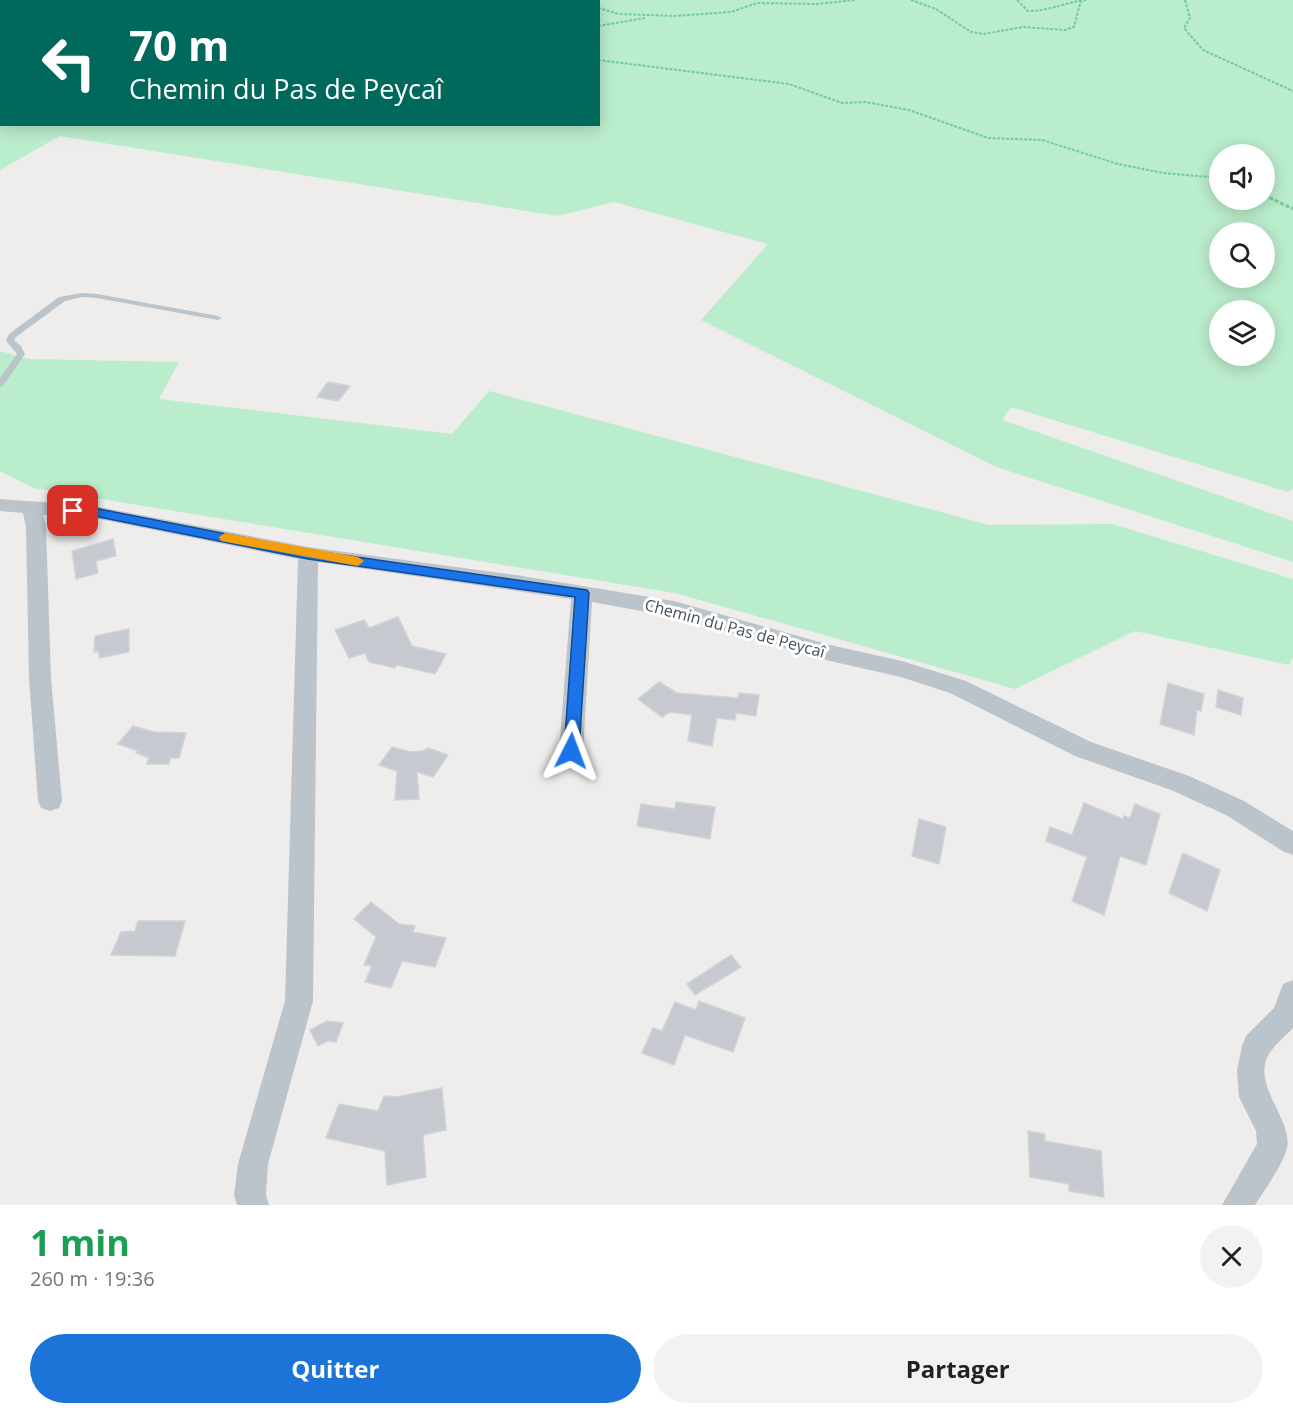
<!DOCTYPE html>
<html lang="fr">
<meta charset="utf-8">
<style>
:root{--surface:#fff;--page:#f2f2f2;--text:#222;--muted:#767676;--accent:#1d74d8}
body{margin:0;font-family:"Open Sans",sans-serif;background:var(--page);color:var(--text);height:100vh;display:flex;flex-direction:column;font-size:22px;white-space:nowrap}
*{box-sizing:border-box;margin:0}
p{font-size:20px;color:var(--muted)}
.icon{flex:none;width:33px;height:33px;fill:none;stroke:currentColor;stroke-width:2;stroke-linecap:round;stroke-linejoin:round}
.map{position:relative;height:1205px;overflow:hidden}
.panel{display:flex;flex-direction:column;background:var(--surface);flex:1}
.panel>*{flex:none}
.banner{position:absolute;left:0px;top:0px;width:600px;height:126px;box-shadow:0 3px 15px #0003;background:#00695c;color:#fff;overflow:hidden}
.buttons{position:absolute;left:1209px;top:144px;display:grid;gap:12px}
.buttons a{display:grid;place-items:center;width:66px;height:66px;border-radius:50%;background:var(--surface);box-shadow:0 3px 15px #0003;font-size:30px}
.pin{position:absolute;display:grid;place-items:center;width:51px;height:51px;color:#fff;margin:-26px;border-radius:12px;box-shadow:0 3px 9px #0006}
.me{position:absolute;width:66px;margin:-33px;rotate:3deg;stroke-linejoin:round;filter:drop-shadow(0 0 4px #0008)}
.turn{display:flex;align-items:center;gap:21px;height:126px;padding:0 30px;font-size:27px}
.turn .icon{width:78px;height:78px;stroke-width:2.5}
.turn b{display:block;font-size:42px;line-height:51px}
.round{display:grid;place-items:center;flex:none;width:63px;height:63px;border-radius:32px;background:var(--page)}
.head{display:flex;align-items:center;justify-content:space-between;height:102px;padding:0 30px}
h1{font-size:36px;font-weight:700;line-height:45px;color:#1e9e55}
.action{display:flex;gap:12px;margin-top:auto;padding:12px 30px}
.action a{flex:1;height:69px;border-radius:36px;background:var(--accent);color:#fff;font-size:24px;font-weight:700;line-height:69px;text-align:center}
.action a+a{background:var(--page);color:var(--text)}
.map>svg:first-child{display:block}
</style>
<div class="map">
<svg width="1293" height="1205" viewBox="0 0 1293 1205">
<rect width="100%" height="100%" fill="#efecec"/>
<!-- green -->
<g fill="#baedcc" fill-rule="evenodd">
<path d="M0,0H1293V489L1288,492L1011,407L1002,420L1293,521V562L996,467L701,320L768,244L614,202L558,216L60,136L0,170ZM2,2H598V124H2ZM1220,154H1264V200H1220ZM1220,232H1264V278H1220ZM1220,310H1264V356H1220Z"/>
<polygon points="0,351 28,359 179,362 159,399 452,434 489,391 989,525 1112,524 1293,579 1293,657 1289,665 1135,631 1015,689 675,593 34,488 0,471"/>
</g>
<!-- building -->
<g fill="#c6c9cf" stroke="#d0d3d8" stroke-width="1.5">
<polygon points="328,382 350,386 338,401 317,397"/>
<polygon points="113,539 116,556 96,561 98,573 76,579 72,551"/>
<polygon points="398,617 412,646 446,654 435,674 397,665 395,668 369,662 365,653 349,658 335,630 364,620 369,628"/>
<polygon points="129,629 129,652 99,658 99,651 94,652 95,636"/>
<polygon points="659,682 677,693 738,698 739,693 759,695 756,716 736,713 735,720 717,718 712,746 688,741 692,715 670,712 662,717 638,699"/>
<polygon points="1168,683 1204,694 1201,711 1197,710 1194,735 1160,724"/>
<polygon points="1218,690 1243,698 1241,715 1216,707"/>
<polygon points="133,726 154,732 186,733 179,758 170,758 169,764 147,764 149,758 136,753 138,751 118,744"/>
<polygon points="392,747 411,752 423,751 428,748 448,755 433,777 417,772 419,799 395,800 397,771 379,765"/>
<polygon points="676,802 715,807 710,839 637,826 641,804 675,809"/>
<polygon points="1084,803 1123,819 1124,816 1130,818 1135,804 1160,814 1146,865 1120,856 1104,915 1072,901 1087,857 1046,841 1050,827 1072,835"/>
<polygon points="919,819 946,827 939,864 912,856"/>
<polygon points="1183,853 1220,870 1207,911 1169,893"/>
<polygon points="371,902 399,924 415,926 413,932 446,938 435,967 402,961 391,988 365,982 372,966 364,965 376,937 354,919"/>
<polygon points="138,921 185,921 175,956 111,955 121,932 135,931"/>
<polygon points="731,955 741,967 695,995 687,984"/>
<polygon points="699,1001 745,1018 733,1052 685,1035 674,1065 642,1053 653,1028 662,1031 675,1002 696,1010"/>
<polygon points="327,1021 343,1023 336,1042 328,1041 318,1046 310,1030"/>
<polygon points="442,1088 446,1130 423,1135 426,1177 387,1185 385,1151 326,1138 339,1104 378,1111 384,1096 396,1097"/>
<polygon points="1028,1131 1044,1134 1045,1141 1101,1151 1104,1197 1069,1191 1069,1184 1030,1177"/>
</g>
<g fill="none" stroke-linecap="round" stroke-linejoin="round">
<!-- path-far1 -->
<g stroke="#73ca9d" stroke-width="2" stroke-dasharray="3 1.5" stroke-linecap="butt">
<polyline points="183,0 194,2"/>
<polyline points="443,0 493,0"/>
<polyline points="911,0 936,9 971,32 983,34 1023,27 1065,30 1074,27 1081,0"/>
<path d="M1017,0L1028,11C1050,11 1065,2 1087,0"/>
<polyline points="1185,0 1190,18 1184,28 1203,50 1293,91"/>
<polyline points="598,8 619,14 674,16 731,12 757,3 817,4 855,0"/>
<polyline points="598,26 645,18"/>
<polyline points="598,60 789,84 842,103 865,102 909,110 988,138 1042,140 1118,164 1163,173 1220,178"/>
</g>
<!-- path -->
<polyline stroke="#73ca9d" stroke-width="3" stroke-dasharray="4 2" stroke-linecap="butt" points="1264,195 1293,209"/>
<!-- service -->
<polygon fill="#bbc4cb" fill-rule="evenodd" points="82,293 97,294 218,316 222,318 218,320 97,298 82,297 65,301 16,337 14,340 21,346 25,354 3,386 0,387 0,378 17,354 6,341 9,334 59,297"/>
<!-- minor -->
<g fill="#bbc4cb" fill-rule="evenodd">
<polygon points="0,499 94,506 308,547 516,575 674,601 830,645 902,661 966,681 1091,742 1189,776 1244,801 1293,831 1293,855 1284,852 1226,815 1171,790 1075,756 950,693 901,677 830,661 674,617 592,602 583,751 579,758 571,760 563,758 559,751 571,599 318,562 313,1001 268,1164 266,1195 269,1205 237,1205 234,1195 238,1164 285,1001 298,559 94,518 43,515 46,527 51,678 62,801 59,808 50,811 41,808 38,801 29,678 26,527 23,513 0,511"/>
<path d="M1293,980V1028C1286,1035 1277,1043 1271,1051C1248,1082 1293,1118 1287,1148C1283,1165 1265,1189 1255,1205H1222L1257,1144L1256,1131L1239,1097L1237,1070L1242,1046L1246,1036L1274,1008L1283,984Z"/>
</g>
</g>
<!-- route -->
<polygon fill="#1a73e8" stroke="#114b97" stroke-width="1.5" points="73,507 94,508 308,550 587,590 589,593 579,751 577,756 571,758 566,756 564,751 575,597 308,559 94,516 69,514 67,511 69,508"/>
<!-- slow -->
<polygon fill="#f59e0b" points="225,533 358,557 364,561 358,566 221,541 219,537"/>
<g text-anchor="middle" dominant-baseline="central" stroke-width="6" stroke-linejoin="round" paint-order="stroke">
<!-- street labels -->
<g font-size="16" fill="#455059" stroke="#fff">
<text transform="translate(735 628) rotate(15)">Chemin du Pas de Peycaî</text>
</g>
</g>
</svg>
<div class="buttons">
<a><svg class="icon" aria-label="sound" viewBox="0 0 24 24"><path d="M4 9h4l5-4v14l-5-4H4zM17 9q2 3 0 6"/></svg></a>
<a><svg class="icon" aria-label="search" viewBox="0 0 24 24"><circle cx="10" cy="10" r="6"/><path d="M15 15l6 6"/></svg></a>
<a><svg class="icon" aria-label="layers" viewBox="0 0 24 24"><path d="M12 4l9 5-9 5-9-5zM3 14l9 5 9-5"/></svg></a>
</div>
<div class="pin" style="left:73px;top:511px;background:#d93025"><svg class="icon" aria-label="arrive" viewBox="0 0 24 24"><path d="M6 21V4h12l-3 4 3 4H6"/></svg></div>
<svg class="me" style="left:571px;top:751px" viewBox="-20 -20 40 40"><path d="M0-17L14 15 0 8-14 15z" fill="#1a73e8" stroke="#fff" stroke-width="4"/></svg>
<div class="banner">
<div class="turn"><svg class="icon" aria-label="left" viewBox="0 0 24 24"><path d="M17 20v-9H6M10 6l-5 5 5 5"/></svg><div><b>70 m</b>Chemin du Pas de Peycaî</div></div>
</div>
</div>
<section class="panel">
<div class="head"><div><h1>1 min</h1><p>260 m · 19:36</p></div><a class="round"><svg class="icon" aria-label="close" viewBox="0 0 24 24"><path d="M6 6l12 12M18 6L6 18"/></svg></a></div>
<div class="action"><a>Quitter</a><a>Partager</a></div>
</section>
